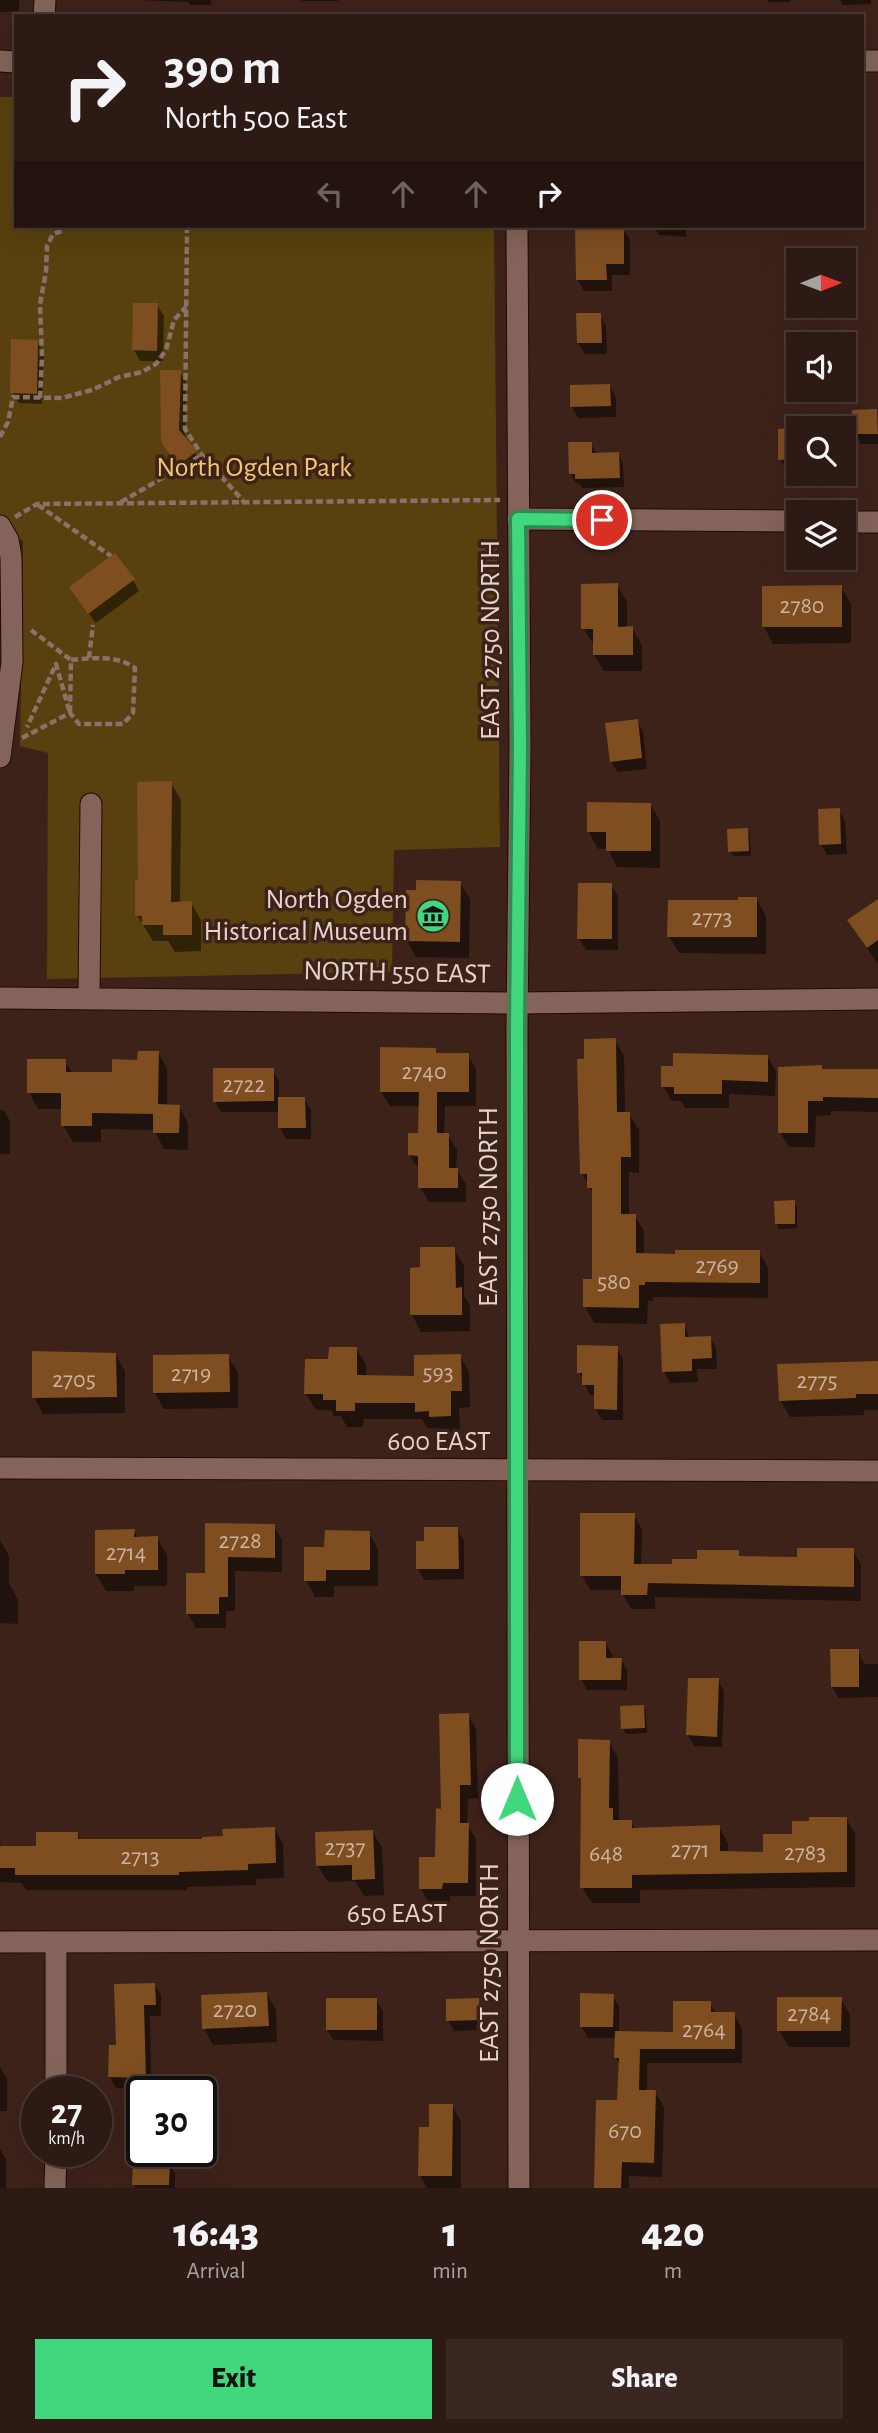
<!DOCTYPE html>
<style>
:root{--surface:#2e1a14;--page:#3a2722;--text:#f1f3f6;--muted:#a7a1a0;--line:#493834;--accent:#41d77c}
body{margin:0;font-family:"Alegreya Sans",sans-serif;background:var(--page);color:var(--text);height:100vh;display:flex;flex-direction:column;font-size:26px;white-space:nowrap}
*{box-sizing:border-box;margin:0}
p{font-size:23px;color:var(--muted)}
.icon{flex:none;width:38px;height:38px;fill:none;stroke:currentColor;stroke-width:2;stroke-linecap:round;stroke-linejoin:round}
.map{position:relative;height:2188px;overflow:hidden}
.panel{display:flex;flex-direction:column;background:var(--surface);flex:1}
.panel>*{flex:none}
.guide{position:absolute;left:14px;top:14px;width:850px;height:214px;border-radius:0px;box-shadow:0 7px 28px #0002,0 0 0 2px var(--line);background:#2e1a14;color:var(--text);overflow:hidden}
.needle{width:46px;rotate:89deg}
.buttons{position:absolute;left:786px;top:248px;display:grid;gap:14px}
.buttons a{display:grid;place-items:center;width:70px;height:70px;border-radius:0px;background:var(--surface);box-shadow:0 7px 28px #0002,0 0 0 2px var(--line);font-size:35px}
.speed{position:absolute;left:21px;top:2076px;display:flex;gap:14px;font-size:35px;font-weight:700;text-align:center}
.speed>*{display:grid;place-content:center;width:91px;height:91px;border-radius:50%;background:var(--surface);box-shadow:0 7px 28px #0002,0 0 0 2px var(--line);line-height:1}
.speed small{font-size:18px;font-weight:400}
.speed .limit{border:4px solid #111;border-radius:10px;background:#fff;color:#111}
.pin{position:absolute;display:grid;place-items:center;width:60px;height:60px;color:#fff;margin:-30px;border:4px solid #fff;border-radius:50%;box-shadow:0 2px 7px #0007}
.me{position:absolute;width:77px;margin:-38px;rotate:0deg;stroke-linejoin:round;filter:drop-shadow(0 0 5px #0008)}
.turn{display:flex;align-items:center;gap:24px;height:147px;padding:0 35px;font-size:32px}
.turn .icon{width:91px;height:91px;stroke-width:2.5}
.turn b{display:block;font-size:49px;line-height:60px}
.lanes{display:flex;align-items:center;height:66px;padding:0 35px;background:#0003;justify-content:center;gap:35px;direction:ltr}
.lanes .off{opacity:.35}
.eta{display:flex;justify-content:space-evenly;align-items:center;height:119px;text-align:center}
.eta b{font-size:42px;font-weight:800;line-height:49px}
.action{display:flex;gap:14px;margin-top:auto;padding:14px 35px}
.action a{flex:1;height:80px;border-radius:0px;background:var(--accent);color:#111;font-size:28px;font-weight:800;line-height:80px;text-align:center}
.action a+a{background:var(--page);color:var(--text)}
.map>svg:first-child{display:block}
</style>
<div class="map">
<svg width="878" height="2188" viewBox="0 0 878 2188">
<rect width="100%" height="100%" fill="#3d221a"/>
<!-- green -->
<polygon fill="#58410e" points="0,97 16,97 16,226 494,226 500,847 394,850 392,972 47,979 48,753 20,746 23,540 0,539"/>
<!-- shadow -->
<g fill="#0007">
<polygon points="0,0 19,0 19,11 0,12"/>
<polygon points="140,0 211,0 211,5 190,5 188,2"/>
<polygon points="301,0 338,0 338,1 302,1"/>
<polygon points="767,0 791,0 791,2 768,2"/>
<polygon points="840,0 871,0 871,4 843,5"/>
<polygon points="577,226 612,226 612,229 623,229 630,240 630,275 612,275 612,291 584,291 578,280"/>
<polygon points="653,226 686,226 686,237 659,235"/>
<polygon points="157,305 164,316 163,361 140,361 134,350"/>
<polygon points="600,315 606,326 607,354 585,354 578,343"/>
<polygon points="37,342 44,353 42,404 19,403 12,392"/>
<polygon points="180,372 186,383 185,439 201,462 186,475 169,453"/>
<polygon points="609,386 616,397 616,417 578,418 572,407"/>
<polygon points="854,411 878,411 878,444 861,444 855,433"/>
<polygon points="798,430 798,470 787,470 780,459"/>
<polygon points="844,433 848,440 848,469 844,469"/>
<polygon points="591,444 597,454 618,453 623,463 624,487 582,488 579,483 576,483 570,473"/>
<polygon points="133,580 139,591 96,623 77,598"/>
<polygon points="617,585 627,602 627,628 632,628 642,645 642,671 604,671 594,655 594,645 583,628"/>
<polygon points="841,587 851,604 851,643 773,644 764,627"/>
<polygon points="637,721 643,732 647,769 618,772 611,762"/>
<polygon points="171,783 181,800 180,903 191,903 201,920 201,951 175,952 168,941 153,941 137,915 140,881"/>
<polygon points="650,804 660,821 660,868 617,867 608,849 598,849 589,832"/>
<polygon points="839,810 845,821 847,854 827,855 821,844"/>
<polygon points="747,830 750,835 751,856 733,856 730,851"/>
<polygon points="460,883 470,899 469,958 416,957 407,941 417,892"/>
<polygon points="611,885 618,896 618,950 586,950 579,939"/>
<polygon points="756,899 766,916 766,954 679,953 669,936 740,902"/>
<polygon points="878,901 878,963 877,963 859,937"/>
<polygon points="615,1040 624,1056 625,1114 629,1114 639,1130 639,1173 629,1172 629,1216 635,1216 644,1231 644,1255 759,1252 768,1268 768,1298 653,1297 653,1301 648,1301 647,1324 594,1323 585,1307 594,1281 594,1195 582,1173 586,1061"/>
<polygon points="435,1049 438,1055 468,1055 476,1069 476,1106 445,1106 444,1135 448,1135 457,1150 456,1169 466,1184 466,1202 429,1202 420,1187 419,1170 410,1155 420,1135 420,1106 390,1106 381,1092"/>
<polygon points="158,1052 167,1069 167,1106 179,1106 188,1123 188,1150 164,1149 154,1130 101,1129 101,1142 73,1142 63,1125 63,1109 38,1109 29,1092 65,1061 73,1074 114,1074"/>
<polygon points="767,1056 776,1071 775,1096 729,1094 729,1108 685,1108 681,1101 672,1101 663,1086"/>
<polygon points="821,1067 823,1071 878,1071 878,1112 831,1111 831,1115 816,1116 815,1147 789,1147 780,1132"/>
<polygon points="273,1070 279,1081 279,1099 304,1099 311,1110 311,1139 286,1139 280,1128 280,1112 221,1112 215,1101"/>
<polygon points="0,1110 3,1110 10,1121 10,1154 0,1154"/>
<polygon points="794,1202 797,1207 797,1228 779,1229 777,1224"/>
<polygon points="454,1249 464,1266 464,1296 470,1306 470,1331 421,1332 412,1315 411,1269 422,1269"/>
<polygon points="684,1325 690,1338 710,1337 716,1348 717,1369 697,1369 698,1382 670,1383 664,1372"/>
<polygon points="356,1348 366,1365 366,1377 416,1377 460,1356 469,1372 470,1407 459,1408 460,1432 440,1433 437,1428 427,1428 422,1419 364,1419 363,1427 347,1427 341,1416 334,1416 331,1410 316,1410 306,1394 330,1361"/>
<polygon points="617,1348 623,1359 623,1420 602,1420 596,1409 595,1395 590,1395 579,1372"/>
<polygon points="115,1354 125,1371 125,1413 43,1414 34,1397"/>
<polygon points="228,1356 238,1373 238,1408 164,1409 155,1393"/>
<polygon points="878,1363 878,1410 864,1410 864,1415 790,1417 780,1400"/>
<polygon points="634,1515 642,1530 641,1566 673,1566 738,1552 742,1558 799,1558 853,1550 861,1565 861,1601 655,1597 655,1609 631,1609 623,1594 623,1590 590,1590 582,1575"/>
<polygon points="207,1525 274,1526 282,1540 282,1572 235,1571 235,1611 226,1611 226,1628 196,1628 188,1614 207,1575"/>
<polygon points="457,1529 464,1540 464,1579 424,1580 418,1569 426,1542"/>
<polygon points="134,1531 138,1538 157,1538 167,1555 167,1586 134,1586 134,1591 106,1591 96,1574"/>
<polygon points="369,1533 378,1549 378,1586 334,1586 334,1597 315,1597 306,1580 326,1549"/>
<polygon points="0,1540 9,1556 9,1583 18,1600 18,1624 0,1623"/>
<polygon points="605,1643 612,1654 612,1659 621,1659 627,1670 627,1690 587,1690 581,1679"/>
<polygon points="858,1650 864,1664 878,1664 878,1697 839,1698 832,1687"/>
<polygon points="718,1680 724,1691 722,1747 694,1746 688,1735"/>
<polygon points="643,1707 646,1712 647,1733 626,1734 623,1729"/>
<polygon points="468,1715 476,1729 478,1798 468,1799 467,1824 476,1839 476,1896 450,1896 450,1903 429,1903 421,1889 437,1858"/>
<polygon points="609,1742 618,1758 619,1822 631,1822 635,1829 719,1827 728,1843 728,1853 765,1854 794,1835 846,1818 855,1834 855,1887 640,1890 640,1903 592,1903 582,1887 583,1783 580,1777"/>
<polygon points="274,1828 283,1844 284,1878 256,1879 256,1885 187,1887 187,1890 26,1890 21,1883 0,1882 0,1843 2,1848 38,1847 77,1833 81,1841 204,1841"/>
<polygon points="372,1831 382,1848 384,1895 364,1896 355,1881 328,1882 318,1866"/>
<polygon points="154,1984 161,1995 161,2016 150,2016 151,2084 166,2084 170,2091 142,2091 142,2151 165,2151 165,2163 169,2163 175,2174 175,2188 136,2188 134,2184 133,2088 116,2088 110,2077 118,2046"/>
<polygon points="266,1993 276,2010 277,2042 213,2045 204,2028"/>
<polygon points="612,1995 619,2006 619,2033 674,2033 710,2003 716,2014 734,2014 742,2029 742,2063 647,2063 647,2092 655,2092 664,2107 662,2177 629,2176 629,2188 596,2188 619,2102 621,2066 616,2058 616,2038 588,2038 582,2027"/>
<polygon points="841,1999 850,2015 850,2047 789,2047 779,2030"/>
<polygon points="376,2000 383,2011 383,2041 334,2040 327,2030"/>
<polygon points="478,2000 485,2011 485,2030 454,2031 448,2020"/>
<polygon points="0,2067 7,2079 7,2111 0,2111 0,2149 6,2160 6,2188 0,2188"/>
<polygon points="452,2105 461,2122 461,2188 427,2188 420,2175 431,2129"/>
</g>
<!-- building -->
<g fill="#7e4d20">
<polygon points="575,226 624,226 624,264 606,264 607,280 576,280"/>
<polygon points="133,303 158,303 157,351 132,350"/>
<polygon points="576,313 601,313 602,343 577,343"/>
<polygon points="11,339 38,340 37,394 10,393"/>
<polygon points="160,370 181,370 179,430 197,451 178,466 161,442"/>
<polygon points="610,384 611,406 570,407 570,385"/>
<polygon points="877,409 878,434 853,434 852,410"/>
<polygon points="798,428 798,459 778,460 778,429"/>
<polygon points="568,442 592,442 592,453 619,452 620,478 575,479 575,474 569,474"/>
<polygon points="115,553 135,579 88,614 69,587"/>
<polygon points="618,583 618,627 633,626 633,655 593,655 593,629 581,629 581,584"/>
<polygon points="842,585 842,627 762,627 762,586"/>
<polygon points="638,719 642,758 610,762 605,723"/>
<polygon points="172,781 171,902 192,901 192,935 163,935 163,925 142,925 142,916 135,916 135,880 138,880 137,782"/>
<polygon points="587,802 651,803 651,851 606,851 606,832 587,832"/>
<polygon points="840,808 841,844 819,845 818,809"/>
<polygon points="748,828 749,851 728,852 727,829"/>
<polygon points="416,880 461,881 460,942 405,941 406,890 416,890"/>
<polygon points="578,883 612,883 612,939 577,939"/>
<polygon points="738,897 757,897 757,937 667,937 668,900 738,900"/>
<polygon points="878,899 878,940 867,948 847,920"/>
<polygon points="616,1038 617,1112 630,1112 631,1157 621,1157 621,1214 636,1214 636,1253 675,1254 675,1250 760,1250 760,1283 645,1282 645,1285 639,1285 639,1308 583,1307 583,1279 592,1279 592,1188 587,1188 587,1174 580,1174 577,1059 584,1059 584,1039"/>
<polygon points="380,1047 436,1048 436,1053 469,1053 469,1092 437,1092 437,1133 449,1133 449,1168 458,1168 458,1188 418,1188 418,1156 408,1155 408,1133 418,1133 419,1092 380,1092"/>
<polygon points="138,1051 159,1051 158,1104 180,1105 179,1133 153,1133 153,1114 92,1113 92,1126 61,1126 61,1093 27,1093 27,1059 66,1059 66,1072 112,1072 112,1059 137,1060"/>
<polygon points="673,1053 768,1055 768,1082 722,1080 722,1094 674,1094 674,1087 661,1087 661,1066 673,1066"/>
<polygon points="822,1065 822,1069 878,1069 878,1098 823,1097 823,1101 808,1101 808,1133 778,1133 778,1067"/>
<polygon points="213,1068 274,1068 274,1101 213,1102"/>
<polygon points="278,1097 305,1097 306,1128 278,1128"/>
<polygon points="795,1200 795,1224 775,1224 774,1201"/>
<polygon points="420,1247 455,1247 456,1288 462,1287 462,1315 410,1315 410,1268 420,1267"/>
<polygon points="685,1323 685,1337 711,1336 712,1358 692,1359 692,1371 662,1372 660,1324"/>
<polygon points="577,1345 618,1346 617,1410 594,1409 594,1385 582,1385 582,1373 577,1373"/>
<polygon points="329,1347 357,1347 357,1375 414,1376 414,1355 461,1354 462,1391 451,1391 451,1416 429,1417 429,1411 415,1412 415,1403 355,1403 355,1411 336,1411 336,1400 323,1400 323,1394 304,1394 305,1359 328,1359"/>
<polygon points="32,1351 116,1353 117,1397 32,1398"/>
<polygon points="229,1354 230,1392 153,1393 153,1355"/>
<polygon points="878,1361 878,1394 856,1394 856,1398 779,1401 777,1364"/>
<polygon points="580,1513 635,1513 634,1564 672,1564 672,1559 697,1559 697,1550 739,1550 739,1556 797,1557 797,1548 854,1548 854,1587 648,1583 647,1595 621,1595 621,1576 580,1576"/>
<polygon points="205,1523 275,1524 275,1558 228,1557 228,1597 219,1597 219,1614 186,1614 186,1573 205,1573"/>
<polygon points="424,1527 458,1527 459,1569 416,1569 416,1541 424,1541"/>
<polygon points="135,1529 134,1537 158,1536 158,1570 125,1570 125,1574 95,1574 95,1530"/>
<polygon points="325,1530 370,1531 370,1570 326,1570 326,1581 304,1581 304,1547 324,1547"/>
<polygon points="579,1641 606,1641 606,1658 622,1658 621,1680 579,1680"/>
<polygon points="830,1649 859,1649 859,1687 831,1687"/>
<polygon points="688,1678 719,1678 717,1737 686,1735"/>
<polygon points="644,1705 645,1728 621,1729 620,1706"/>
<polygon points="469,1713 471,1785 460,1785 460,1823 469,1823 468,1883 443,1883 442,1889 419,1889 419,1857 435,1857 436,1808 441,1809 439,1714"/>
<polygon points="578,1739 610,1740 609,1808 613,1808 613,1820 632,1820 632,1828 720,1825 720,1851 763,1852 763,1834 792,1834 792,1821 809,1821 809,1817 847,1817 847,1872 632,1875 632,1888 580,1888 581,1778 578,1778"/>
<polygon points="275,1827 276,1863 248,1864 248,1870 179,1872 179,1875 15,1875 15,1868 0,1868 0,1846 36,1846 36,1832 78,1832 78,1839 202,1839 202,1837 223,1836 222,1829"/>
<polygon points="373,1830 375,1879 352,1880 352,1865 316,1866 315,1832"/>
<polygon points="155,1983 156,2005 144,2005 146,2078 108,2077 109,2045 116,2045 114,1984"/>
<polygon points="267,1992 269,2026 202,2029 201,1995"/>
<polygon points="580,1993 614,1994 613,2027 580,2027"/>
<polygon points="777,1997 842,1997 841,2031 777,2031"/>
<rect x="326" y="1998" width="51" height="32"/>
<polygon points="479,1998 480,2020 446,2021 446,1999"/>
<polygon points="673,2001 711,2001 711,2012 735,2012 735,2049 640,2049 639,2090 656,2090 654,2163 622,2162 621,2188 594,2188 596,2100 617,2100 619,2058 614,2058 615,2031 673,2032"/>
<polygon points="429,2104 453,2104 452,2176 418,2176 419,2127 429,2127"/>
<polygon points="133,2161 170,2161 169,2185 132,2185"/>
</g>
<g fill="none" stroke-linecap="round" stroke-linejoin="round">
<defs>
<g id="minor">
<polyline points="44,16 45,0"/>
<polyline points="0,61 16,62"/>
<polyline points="863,61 878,61"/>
<polyline points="517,226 520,747 517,1027 519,2188"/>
<polyline points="518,519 798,521"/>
<polyline points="844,522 878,522"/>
<polyline points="0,526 8,540 11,557 12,662 0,757"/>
<polyline points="89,997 91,804"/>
<polyline points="0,998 517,1003 878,999"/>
<polyline points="0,1468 878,1471"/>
<polyline points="0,1942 878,1940"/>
<polyline points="56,2091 56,1942"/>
<polyline points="55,2188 56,2151"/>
</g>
</defs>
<!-- minor casing -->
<use href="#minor" stroke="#230a04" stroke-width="23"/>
<!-- path -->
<g stroke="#89726b" stroke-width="4.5" stroke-dasharray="7 3.5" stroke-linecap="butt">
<polyline points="187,226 185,429 202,455 245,503"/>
<polyline points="40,398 42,357 40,304 46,272 47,246 53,234 62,231"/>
<polyline points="0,437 8,422 13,397 62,398 92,390 119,377 142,372 156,364 166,350 174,320 186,307"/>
<polyline points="121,502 202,455"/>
<polyline points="38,505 111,556"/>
<polyline points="15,517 37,504 500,500"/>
<polyline points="31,630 71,660"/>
<polyline points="89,658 93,625"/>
<path d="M22,738L70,713L79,724H123L133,713L135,668C118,655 92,658 71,660L70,713L56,664L27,727"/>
</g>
<!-- minor -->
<use href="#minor" stroke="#84645a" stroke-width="21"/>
</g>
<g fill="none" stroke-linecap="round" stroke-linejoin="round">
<defs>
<polyline id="route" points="517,1799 517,1027 520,747 518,519 602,520"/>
</defs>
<!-- route casing -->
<use href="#route" stroke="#2a8c51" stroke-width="18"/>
<!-- route -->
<use href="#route" stroke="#41d77c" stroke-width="12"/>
</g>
<!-- icons -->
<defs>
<symbol id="museum-disc" viewBox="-11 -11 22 22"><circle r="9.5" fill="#41d77c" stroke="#3d221a"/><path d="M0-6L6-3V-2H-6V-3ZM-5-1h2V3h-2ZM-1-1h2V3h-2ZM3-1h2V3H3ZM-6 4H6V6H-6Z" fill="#111"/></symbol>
</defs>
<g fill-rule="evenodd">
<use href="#museum-disc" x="414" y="897" width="38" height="38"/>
</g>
<g text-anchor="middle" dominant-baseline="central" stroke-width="7" stroke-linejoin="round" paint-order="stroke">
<!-- number labels -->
<g font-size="24" fill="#cbb2a2">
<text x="802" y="606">2780</text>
<text x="712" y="918">2773</text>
<text x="424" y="1072">2740</text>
<text x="244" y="1085">2722</text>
<text x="717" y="1266">2769</text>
<text x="614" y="1282">580</text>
<text x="438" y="1373">593</text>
<text x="191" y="1374">2719</text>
<text x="74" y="1380">2705</text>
<text x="817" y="1381">2775</text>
<text x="240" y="1541">2728</text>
<text x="126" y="1553">2714</text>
<text x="345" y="1848">2737</text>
<text x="690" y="1850">2771</text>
<text x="805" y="1853">2783</text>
<text x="606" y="1854">648</text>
<text x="140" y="1857">2713</text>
<text x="235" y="2010">2720</text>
<text x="809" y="2014">2784</text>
<text x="704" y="2030">2764</text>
<text x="625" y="2131">670</text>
</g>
<!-- park labels -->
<g font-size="28" fill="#f5c870" stroke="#3d221a">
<text x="254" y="468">North Ogden Park</text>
</g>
<!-- street labels -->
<g font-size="28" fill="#e5d3cd" stroke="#3d221a">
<text transform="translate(491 640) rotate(-90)">EAST 2750 NORTH</text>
<text transform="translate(397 973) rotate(1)">NORTH 550 EAST</text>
<text transform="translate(489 1207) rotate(-90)">EAST 2750 NORTH</text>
<text x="439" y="1442">600 EAST</text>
<text x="397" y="1914">650 EAST</text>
<text transform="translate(490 1963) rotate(-90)">EAST 2750 NORTH</text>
</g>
<!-- poi labels -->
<g font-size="28" fill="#e5d3cd" stroke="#3d221a" text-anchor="end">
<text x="408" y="900">North Ogden<tspan x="408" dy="32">Historical Museum</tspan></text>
</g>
</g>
</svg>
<div class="buttons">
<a><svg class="needle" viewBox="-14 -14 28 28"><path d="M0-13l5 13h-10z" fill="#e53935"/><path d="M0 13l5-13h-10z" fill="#a7a1a0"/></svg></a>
<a><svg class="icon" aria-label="sound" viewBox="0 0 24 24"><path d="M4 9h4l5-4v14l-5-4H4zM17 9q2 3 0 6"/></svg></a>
<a><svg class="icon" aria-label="search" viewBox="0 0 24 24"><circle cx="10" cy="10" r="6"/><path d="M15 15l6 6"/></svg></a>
<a><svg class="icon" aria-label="layers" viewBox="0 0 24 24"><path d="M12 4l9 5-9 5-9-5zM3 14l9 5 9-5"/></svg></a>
</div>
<div class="speed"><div>27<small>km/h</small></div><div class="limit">30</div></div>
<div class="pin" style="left:602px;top:520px;background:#d93025"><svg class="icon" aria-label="arrive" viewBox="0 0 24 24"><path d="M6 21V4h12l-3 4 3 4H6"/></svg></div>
<svg class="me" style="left:517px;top:1799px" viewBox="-20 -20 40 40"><circle r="19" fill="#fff"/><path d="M0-13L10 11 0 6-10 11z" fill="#41d77c"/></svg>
<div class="guide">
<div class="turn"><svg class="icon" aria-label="right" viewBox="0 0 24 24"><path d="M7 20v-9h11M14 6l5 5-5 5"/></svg><div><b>390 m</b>North 500 East</div></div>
<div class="lanes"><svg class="icon off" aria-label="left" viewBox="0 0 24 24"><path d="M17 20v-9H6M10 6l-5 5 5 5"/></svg><svg class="icon off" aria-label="ahead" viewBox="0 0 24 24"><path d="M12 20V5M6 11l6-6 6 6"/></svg><svg class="icon off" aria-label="ahead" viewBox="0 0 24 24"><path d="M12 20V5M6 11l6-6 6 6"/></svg><svg class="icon" aria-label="right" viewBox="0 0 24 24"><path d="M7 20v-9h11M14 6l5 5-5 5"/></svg></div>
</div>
</div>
<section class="panel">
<div class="eta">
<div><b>16:43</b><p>Arrival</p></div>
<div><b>1</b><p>min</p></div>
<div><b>420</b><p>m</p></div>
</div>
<div class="action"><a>Exit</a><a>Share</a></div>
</section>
